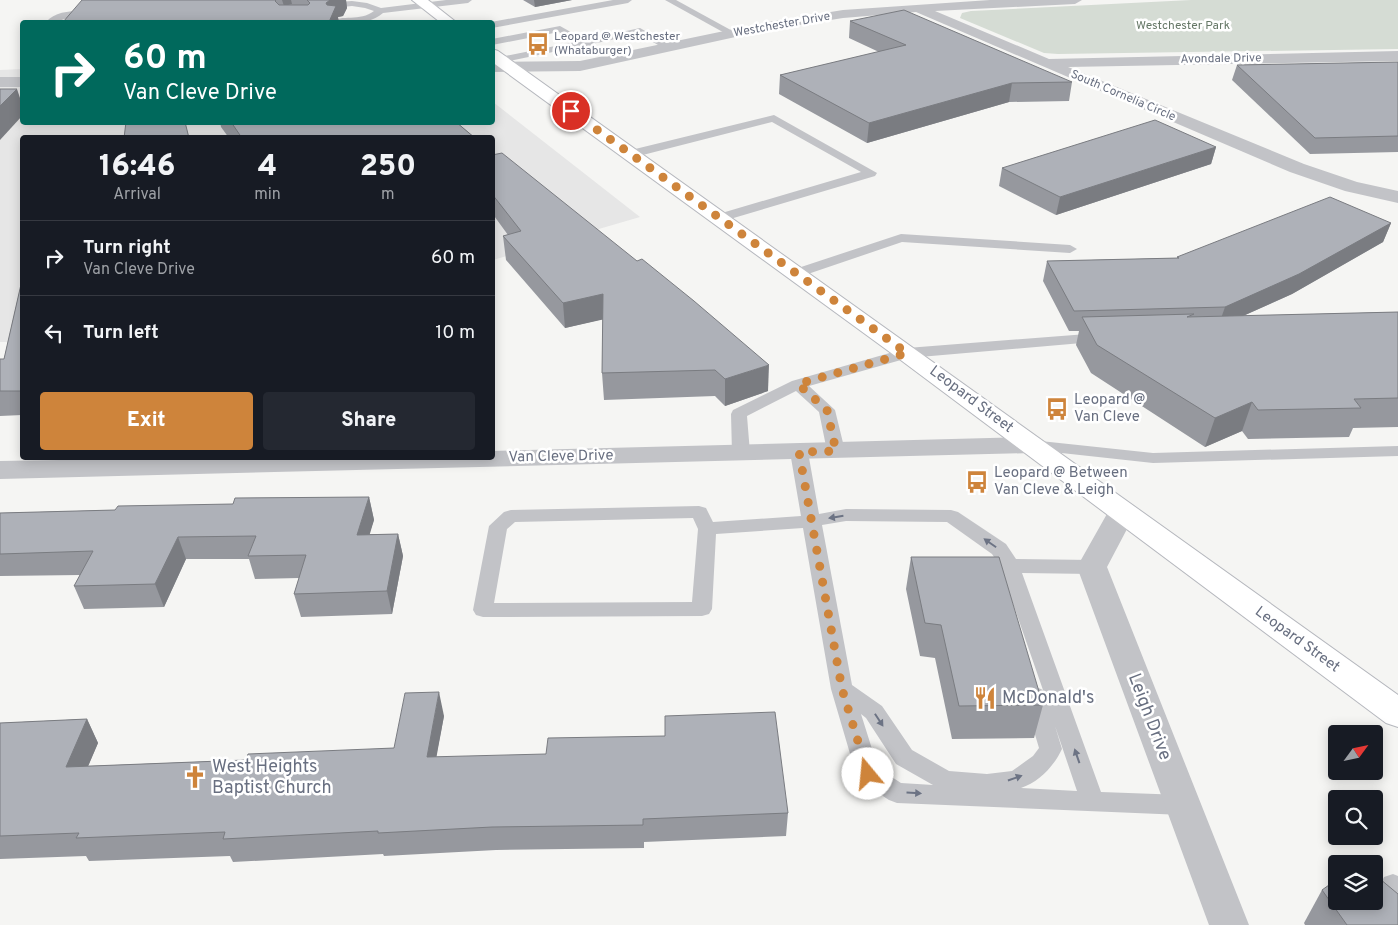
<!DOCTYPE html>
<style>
:root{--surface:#171b24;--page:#242831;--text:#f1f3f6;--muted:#9ea1a6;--line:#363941;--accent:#ce843b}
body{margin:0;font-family:Overpass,sans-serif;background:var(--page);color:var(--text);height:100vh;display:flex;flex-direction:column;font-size:19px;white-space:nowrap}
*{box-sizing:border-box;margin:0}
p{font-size:16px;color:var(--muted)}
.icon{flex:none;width:28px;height:28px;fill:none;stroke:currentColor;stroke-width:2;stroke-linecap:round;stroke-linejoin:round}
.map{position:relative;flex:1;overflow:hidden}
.sheet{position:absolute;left:20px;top:135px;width:475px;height:325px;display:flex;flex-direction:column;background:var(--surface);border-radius:5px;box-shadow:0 2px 12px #0003}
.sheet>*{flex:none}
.top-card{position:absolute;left:20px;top:20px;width:475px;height:105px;border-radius:5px;box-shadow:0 2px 12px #0003;background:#00695c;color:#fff;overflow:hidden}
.needle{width:32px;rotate:57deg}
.fabs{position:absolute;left:1328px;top:725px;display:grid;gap:10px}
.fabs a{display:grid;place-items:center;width:55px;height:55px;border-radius:5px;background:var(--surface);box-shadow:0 2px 12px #0003;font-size:25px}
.pin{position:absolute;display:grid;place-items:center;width:42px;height:42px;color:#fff;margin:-21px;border:2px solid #fff;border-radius:50%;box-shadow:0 1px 5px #0007}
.me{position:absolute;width:55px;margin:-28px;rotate:343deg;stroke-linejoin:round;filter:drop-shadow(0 0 4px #0008)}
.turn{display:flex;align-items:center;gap:18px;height:105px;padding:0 20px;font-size:22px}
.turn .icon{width:65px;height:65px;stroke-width:2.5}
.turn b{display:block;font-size:35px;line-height:42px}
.eta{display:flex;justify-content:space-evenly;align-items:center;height:85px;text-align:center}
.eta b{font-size:30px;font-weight:800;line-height:35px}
.cta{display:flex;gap:10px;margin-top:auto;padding:10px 20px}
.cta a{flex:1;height:58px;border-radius:5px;background:var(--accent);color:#fff;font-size:20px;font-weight:800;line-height:58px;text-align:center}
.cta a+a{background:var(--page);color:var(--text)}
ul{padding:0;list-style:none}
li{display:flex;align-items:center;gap:15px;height:75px;padding:0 20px;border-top:1px solid var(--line)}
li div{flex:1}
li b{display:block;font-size:19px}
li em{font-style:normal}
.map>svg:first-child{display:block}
</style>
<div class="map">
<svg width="1398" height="925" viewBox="0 0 1398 925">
<rect width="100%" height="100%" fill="#f5f5f3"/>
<!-- built -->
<polygon fill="#e6e6e6" points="22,69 22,122 492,122 493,102 640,217 493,260 492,138 22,138 22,342 0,342 0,70"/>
<!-- green -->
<polygon fill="#d5dcd4" points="1191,0 1398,0 1398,49 1058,54 1044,53 960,18 962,13 971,11"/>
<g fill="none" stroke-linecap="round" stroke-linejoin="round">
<defs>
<g id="secondary">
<polygon points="412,0 428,0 456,22 440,22"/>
<polygon points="492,49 498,51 1398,695 1398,727 1386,723 898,358 492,62"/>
</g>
</defs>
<!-- secondary casing -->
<use href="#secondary" stroke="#b6b8be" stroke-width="2"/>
<!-- lane -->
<g fill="#c2c3c7" fill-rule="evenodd">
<path d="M446,0H472L468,3L383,13C369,25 348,24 331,22C341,14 360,22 374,11L365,8L352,6L323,9L318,6L323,3L352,1L367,3L381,8Z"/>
<polygon points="613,0 632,0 628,3 492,28 492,22 491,22"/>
<polygon points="665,0 676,0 738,34 733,37 730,36"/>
<path d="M93,11L98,14L96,16L70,17L56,22H46C57,9 77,11 93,11Z"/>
<polygon points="560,26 585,40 640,28 673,47 671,49 665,49 639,34 592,44 615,57 615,61 611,62 582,46 500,63 495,60 500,57 575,42 559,32 492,45 492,39"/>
<polygon points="774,115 877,173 875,176 720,222 715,221 714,218 715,215 861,172 772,122 631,158 625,154 627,151"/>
<polygon points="901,234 1070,245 1077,249 1070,253 902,242 802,276 797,277 790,273 792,270"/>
<polygon points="1100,333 1105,335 1108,338 1105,341 908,358 809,386 835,410 845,451 842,455 836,456 830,455 827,451 819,412 796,391 747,416 750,453 747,457 741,458 735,457 732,453 731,414 733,410 792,381 907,348"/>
<polygon points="1031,440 1153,453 1398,446 1398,456 1153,463 1025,449 1022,445 1025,441"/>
<path d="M799,447L805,448L808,452L819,514L846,509L951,510L958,512L1006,544L1016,559L1092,560L1099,562L1102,567L1099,572L1092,574L1022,573L1101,792L1183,795L1191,798L1195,805L1191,812L1183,815L897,803L889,800L860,781L856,774L831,689L803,528L716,534L712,609L709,614L702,616L483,617L476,615L473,610L489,526L504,512L511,510L699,506L706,508L713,522L801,516L790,452L793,448ZM693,518L698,529L692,602L494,603L507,529L515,522ZM846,521L947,522L992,554L1000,566L1043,690L1034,686L1026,688L1023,694L1039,748L1033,756L1012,771L987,774L949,771L912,750L882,706L852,685L822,525ZM861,714L866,718L896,764L933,785L901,783L878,768ZM1055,726L1077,791L1021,788C1039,782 1054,766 1062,749Z"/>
<polygon points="1393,874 1398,876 1398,900 1384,893 1380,885 1384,877"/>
</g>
<!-- street -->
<g fill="#c2c3c7" fill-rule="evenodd">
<polygon points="990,0 1082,0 1075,4 935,11 1049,59 1398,51 1398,61 1068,67 1304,164 1357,182 1398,191 1398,203 1345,191 1290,172 916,12 843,18 768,30 580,71 492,72 492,62 580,61 768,22 843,10"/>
<rect x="0" y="77" width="22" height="10"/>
<polygon points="1031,437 1041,439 1044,445 1041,451 1031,453 0,479 0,461 176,458 492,458 492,451"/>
<polygon points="1122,503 1132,505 1136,512 1107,567 1249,925 1209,925 1077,567 1112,505"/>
</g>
<!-- secondary -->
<use href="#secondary" fill="#fff" fill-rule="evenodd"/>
</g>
<!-- wall -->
<g fill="#96989e">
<polygon points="84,0 346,0 347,8 343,16 338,17"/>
<polygon points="523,0 572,0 535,7"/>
<polygon points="850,21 1072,82 1069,101 1009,102 867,143 779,94 780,75 879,52 849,38"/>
<polygon points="1398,62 1398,152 1310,154 1232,80 1237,65"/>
<polygon points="220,122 456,122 475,138 229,138 221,127"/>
<polygon points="1216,147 1211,164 1056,215 999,186 1002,168"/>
<polygon points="492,155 768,391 725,406 715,396 604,400 602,373 603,319 565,328 506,260 503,236 508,235 492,213"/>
<polygon points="1391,223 1383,242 1292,294 1243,316 1398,312 1398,427 1353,428 1349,437 1248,439 1242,431 1205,447 1091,373 1076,345 1079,331 1069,331 1043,281 1047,261 1177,258 1177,257"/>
<polygon points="22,280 22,415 0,416 0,359 4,359"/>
<polygon points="369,497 374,520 369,534 398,534 403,556 392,614 301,617 294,594 299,578 255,579 249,559 186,559 164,607 84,609 74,586 80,575 0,576 0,513 115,510"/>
<polygon points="911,557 1043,705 1034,738 952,739 935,658 920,656 906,589"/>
<polygon points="444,716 436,757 788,813 786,836 644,842 644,848 496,850 384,856 383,854 233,862 230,856 89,861 86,856 0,859 0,723 87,719 98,743 88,766 246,760 394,748"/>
<polygon points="1322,890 1398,925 1305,925 1304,923"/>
</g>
<!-- shaded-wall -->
<g fill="#7a7c81">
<polygon points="282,0 291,0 292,4 284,6"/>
<polygon points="330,0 346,0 347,8 343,16 338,17 339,22 329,22 326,3"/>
<polygon points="534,0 572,0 535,7"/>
<polygon points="1012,83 1009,102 867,143 869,123"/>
<polygon points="17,89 22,104 22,116 0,140 0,106"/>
<polygon points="1216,147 1211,164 1056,215 1060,197"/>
<polygon points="1391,223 1383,242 1292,294 1218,327 1225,307"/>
<polygon points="603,294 605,319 565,328 563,303"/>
<polygon points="769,365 768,391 725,406 725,379"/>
<polygon points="1252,402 1242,431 1205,447 1215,418"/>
<polygon points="369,497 374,520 363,557 357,535"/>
<polygon points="398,534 403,556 392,614 387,591"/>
<polygon points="178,537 186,559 164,607 155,584"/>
<polygon points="439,692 444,716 432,781 427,757"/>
<polygon points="87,719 98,743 78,790 66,767"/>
</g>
<!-- building -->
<g fill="#aeb1b8" stroke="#7a7c81">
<polygon points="82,0 276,0 275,1 279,5 308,5 310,3 307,0 330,0 326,3 327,5 336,6 329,22 63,22"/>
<polygon points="904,10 1072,82 1012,83 869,123 780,75 906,45 850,21"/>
<polygon points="1398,62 1398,136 1315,138 1237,65"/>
<polygon points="0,89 17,89 0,106"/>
<polygon points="1155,120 1216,147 1060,197 1002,168"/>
<polygon points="126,122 185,122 189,138 124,138"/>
<polygon points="231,122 456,122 475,138 242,138"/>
<polygon points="502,153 637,261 642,259 694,301 769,365 725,379 715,370 602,373 603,294 563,303 503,236 521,231 492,194 492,155"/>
<polygon points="1330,197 1391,223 1299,274 1225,307 1074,311 1047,261 1179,258 1177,257"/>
<polygon points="22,280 22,391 0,391 0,359 4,359"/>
<polygon points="1398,312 1398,398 1354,399 1361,408 1258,410 1252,402 1215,418 1097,345 1082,317 1194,314 1187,317"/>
<polygon points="369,497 357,535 398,534 387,591 294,594 306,555 248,556 256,536 178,537 155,584 74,586 93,551 0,554 0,513 115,510 118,506 233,504 235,498"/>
<polygon points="911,557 999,557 1043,705 959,706 941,625 925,623"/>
<polygon points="439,692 427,757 546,754 548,738 665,736 665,716 775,712 788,813 643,819 643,825 492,827 378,833 378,831 223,839 225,832 76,838 79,833 0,836 0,723 87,719 66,767 246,760 248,754 394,748 405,693"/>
<polygon points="1374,874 1398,894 1398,925 1347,925 1322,890 1336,880 1336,901 1374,901"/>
</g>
<!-- one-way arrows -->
<defs><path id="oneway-solid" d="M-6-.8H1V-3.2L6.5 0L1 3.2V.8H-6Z" transform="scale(1.25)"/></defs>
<g fill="#6c7384">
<use href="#oneway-solid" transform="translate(836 517) rotate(171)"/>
<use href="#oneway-solid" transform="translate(990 543) rotate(-145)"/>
<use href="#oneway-solid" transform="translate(879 720) rotate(57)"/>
<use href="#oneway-solid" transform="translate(1077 756) rotate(-109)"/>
<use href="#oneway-solid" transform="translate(1015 778) rotate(-19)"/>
<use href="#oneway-solid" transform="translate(914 793) rotate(3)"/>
</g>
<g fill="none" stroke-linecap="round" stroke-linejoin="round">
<!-- route -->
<polyline stroke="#ce843b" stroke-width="9" stroke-dasharray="0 16.2" points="571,111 907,353 798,384 827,410 836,451 799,452 842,689 868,774"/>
</g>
<!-- icons -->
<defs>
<symbol id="bus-bare" viewBox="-9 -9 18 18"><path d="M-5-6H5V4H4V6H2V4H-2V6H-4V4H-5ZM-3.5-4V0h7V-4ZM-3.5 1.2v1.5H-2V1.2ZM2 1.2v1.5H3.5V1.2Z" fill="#ce843b" stroke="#fff" stroke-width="2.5" paint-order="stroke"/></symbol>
<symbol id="restaurant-bare" viewBox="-9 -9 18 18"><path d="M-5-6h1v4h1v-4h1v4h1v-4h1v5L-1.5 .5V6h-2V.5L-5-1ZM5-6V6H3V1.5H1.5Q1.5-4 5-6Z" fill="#ce843b" stroke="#fff" stroke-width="2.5" paint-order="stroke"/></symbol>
<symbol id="church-bare" viewBox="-9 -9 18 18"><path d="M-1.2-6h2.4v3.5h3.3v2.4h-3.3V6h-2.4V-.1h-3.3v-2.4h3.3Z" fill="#ce843b" stroke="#fff" stroke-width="2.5" paint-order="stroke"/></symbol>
</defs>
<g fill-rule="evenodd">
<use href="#bus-bare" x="522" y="28" width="32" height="32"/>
<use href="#bus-bare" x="1041" y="393" width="32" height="32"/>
<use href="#bus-bare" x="961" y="466" width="32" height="32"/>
<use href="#restaurant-bare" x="969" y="682" width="32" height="32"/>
<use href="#church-bare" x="179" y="761" width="32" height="32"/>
</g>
<g text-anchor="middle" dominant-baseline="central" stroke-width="5" stroke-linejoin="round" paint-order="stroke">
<!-- far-street labels -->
<g font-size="12" fill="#686f80" stroke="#fff">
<text transform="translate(782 25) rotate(-10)">Westchester Drive</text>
<text transform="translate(1221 59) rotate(-1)">Avondale Drive</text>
<text transform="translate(1123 96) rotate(23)">South Cornelia Circle</text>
</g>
<!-- far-park labels -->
<g font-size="12" fill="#667867" stroke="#fff">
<text x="1183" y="26">Westchester Park</text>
</g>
<!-- far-poi labels -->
<g font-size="12" fill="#686f80" stroke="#fff" text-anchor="start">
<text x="554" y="37">Leopard @ Westchester<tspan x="554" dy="14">(Whataburger)</tspan></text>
</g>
<!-- street labels -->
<g font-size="15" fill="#686f80" stroke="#fff">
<text transform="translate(971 400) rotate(37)">Leopard Street</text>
<text transform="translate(561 457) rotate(-1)">Van Cleve Drive</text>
<text transform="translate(1297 640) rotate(36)">Leopard Street</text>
</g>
<!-- poi labels -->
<g font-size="15" fill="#686f80" stroke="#fff" text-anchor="start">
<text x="1074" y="400">Leopard @<tspan x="1074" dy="17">Van Cleve</tspan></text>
<text x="994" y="473">Leopard @ Between<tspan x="994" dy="17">Van Cleve &amp; Leigh</tspan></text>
</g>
<!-- near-poi labels -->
<g font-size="18" fill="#686f80" stroke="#fff" text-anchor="start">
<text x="1002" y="698">McDonald's</text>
<text x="212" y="767">West Heights<tspan x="212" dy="21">Baptist Church</tspan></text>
</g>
<!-- near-street labels -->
<g font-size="18" fill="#686f80" stroke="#fff">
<text transform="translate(1149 717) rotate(69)">Leigh Drive</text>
</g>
</g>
</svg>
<div class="fabs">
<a><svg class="needle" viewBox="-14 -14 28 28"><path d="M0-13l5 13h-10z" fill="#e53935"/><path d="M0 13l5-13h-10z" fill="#9ea1a6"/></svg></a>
<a><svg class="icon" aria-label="search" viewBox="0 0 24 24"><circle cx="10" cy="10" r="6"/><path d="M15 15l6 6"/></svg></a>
<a><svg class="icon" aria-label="layers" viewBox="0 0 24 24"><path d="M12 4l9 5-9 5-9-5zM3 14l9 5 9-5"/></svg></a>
</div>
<div class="pin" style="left:571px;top:111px;background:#d93025"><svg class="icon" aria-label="arrive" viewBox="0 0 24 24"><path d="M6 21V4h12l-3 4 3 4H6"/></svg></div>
<svg class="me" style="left:868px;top:774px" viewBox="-20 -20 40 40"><circle r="19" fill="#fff"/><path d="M0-13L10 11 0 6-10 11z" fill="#ce843b"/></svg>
<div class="top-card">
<div class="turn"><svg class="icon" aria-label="right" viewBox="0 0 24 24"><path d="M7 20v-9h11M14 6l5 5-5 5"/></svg><div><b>60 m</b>Van Cleve Drive</div></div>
</div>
<section class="sheet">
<div class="eta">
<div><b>16:46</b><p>Arrival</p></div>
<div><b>4</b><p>min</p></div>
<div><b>250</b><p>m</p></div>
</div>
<ul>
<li><svg class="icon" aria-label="right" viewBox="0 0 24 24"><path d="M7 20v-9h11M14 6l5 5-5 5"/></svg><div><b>Turn right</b><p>Van Cleve Drive</p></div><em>60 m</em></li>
<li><svg class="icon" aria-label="left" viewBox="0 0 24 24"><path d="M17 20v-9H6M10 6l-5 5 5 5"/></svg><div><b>Turn left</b></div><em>10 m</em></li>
</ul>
<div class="cta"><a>Exit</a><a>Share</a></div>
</section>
</div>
